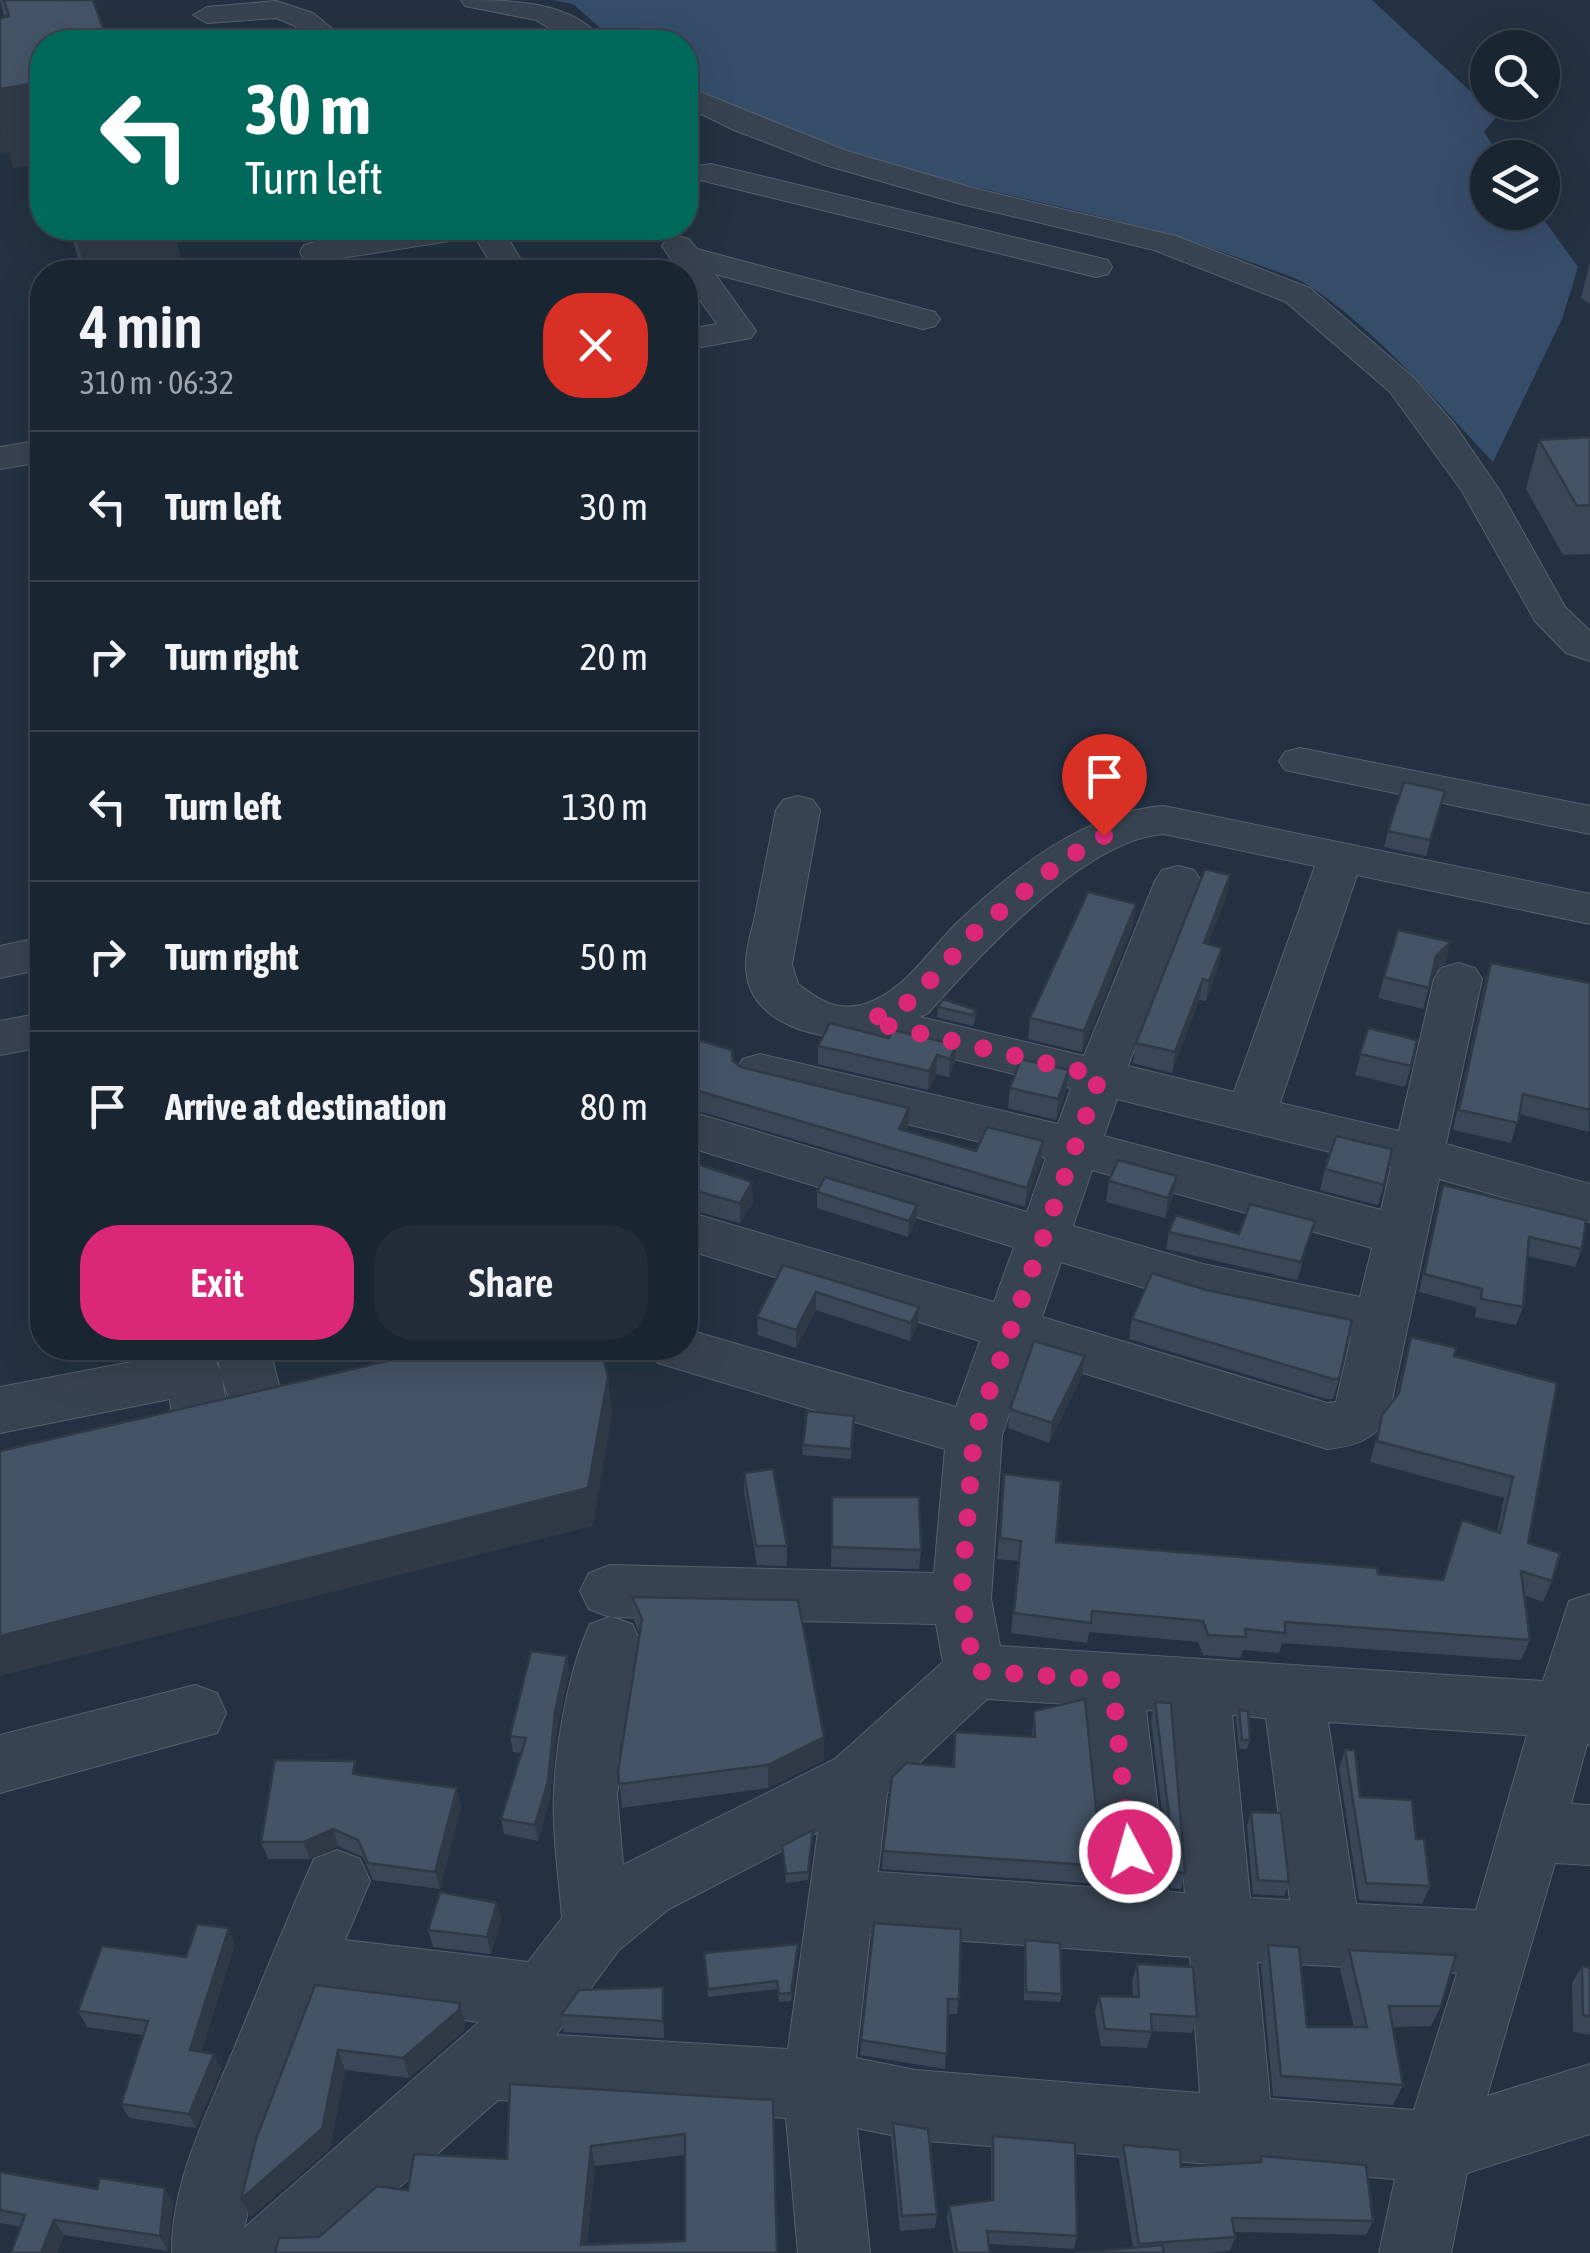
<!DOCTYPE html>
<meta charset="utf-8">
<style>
:root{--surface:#1a2532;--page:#232d3a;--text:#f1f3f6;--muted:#9fa5ac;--line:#38424d;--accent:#db2777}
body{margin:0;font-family:"Asap Condensed",sans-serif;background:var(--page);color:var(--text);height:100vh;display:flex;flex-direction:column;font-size:38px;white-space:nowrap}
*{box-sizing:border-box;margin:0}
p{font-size:32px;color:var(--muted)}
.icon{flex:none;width:55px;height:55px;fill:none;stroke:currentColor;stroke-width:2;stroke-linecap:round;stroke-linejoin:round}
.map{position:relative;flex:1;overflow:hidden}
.drawer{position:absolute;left:30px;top:260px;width:668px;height:1100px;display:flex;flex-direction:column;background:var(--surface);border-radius:40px;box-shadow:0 10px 40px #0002,0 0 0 2px var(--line)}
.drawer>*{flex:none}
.banner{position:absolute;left:30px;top:30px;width:668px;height:210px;border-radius:40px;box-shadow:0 10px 40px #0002,0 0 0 2px var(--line);background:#00695c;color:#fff;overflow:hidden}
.buttons{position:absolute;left:1470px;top:30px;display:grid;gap:20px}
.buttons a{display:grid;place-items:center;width:90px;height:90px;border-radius:50%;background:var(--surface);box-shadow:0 10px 40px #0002,0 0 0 2px var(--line);font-size:50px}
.pin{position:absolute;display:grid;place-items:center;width:85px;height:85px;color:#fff;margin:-102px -42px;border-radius:50% 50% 50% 0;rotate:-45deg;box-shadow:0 0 10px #0007}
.pin .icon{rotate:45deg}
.me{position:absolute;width:110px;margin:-55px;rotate:354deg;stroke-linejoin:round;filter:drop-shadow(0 0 8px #0008)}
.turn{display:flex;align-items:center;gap:35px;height:210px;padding:0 50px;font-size:45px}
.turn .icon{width:130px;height:130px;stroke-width:2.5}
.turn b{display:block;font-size:70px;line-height:85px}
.round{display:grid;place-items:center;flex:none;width:105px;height:105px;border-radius:40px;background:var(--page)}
.head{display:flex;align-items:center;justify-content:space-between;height:170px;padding:0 50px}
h1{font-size:60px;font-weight:600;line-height:75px}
.primary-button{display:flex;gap:20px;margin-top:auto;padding:20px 50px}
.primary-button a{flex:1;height:115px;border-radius:40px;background:var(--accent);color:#fff;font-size:40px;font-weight:600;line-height:115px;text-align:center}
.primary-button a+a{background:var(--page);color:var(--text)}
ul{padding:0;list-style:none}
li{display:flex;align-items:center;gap:30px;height:150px;padding:0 50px;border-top:2px solid var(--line)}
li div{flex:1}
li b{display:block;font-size:38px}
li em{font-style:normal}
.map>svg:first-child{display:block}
</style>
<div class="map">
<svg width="1590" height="2253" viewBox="0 0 1590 2253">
<rect width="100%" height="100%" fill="#233142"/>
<!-- water -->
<path fill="#364d6a" d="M553,0H1372L1497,116L1484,132L1500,157L1488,158V212L1539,213L1578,267L1562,319L1493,462C1439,404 1373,326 1306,284C1294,276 1277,272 1264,267C1225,253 1188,239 1148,229C1002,189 816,162 685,84V42H616L573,4Z"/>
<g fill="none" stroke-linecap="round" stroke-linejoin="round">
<defs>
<g id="minor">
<path d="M461,0C510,0 572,0 605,42H572L536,20L465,6Z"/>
<polygon points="276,1 313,13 348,42 317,42 293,25 276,18 207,23 193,15 207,7"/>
<polygon points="685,86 847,151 977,189 1176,236 1310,288 1414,378 1454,424 1500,491 1565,607 1590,631 1590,661 1566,653 1535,621 1462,491 1390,392 1286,302 1154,250 957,203 825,165 734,130 685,106"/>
<polygon points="711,164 1108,260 1112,267 1108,274 1096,277 700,180 696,173 700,166"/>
<polygon points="414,228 502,228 528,272 496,272 475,237 316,262 304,259 300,252 304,245 316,242"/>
<polygon points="678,236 689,239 697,249 935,312 940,319 935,326 923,329 715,274 756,331 751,338 685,350 685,330 717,324 685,279 685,272 680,272 662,246 667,239"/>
<polygon points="42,440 42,462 0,469 0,447"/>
<polygon points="1300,748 1590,806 1590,834 1285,770 1279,761 1285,752"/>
<path d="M798,796L813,800L820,810L792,964L798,984C818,999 834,1011 861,1005C904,994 929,949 959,921C1014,869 1087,811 1164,806L1590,894V924L1357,875L1280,1103L1399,1131L1434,979L1441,968L1458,963L1475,968L1482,979L1446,1144L1590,1184V1222L1439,1179L1389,1414C1375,1440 1355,1446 1327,1449L1029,1356L1002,1435L991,1599L1000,1646L1543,1681L1569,1601L1590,1594V1745L1587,1744L1571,1804L1590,1805V1865L1555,1863L1487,2096L1590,2064V2134L1467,2173L1451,2253H1379L1395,2179L915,2140L857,2128L870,2253H798L786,2118L498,2100L325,2253H172C171,2184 205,2118 231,2056C259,1988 284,1926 314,1859L337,1850L360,1859L370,1881L345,1940L528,1962L562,1918C559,1877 552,1833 554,1792C556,1743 569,1669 590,1624L610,1617L589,1609L580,1591L589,1573L610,1565L934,1573L945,1449L658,1363L650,1348H685V1329L956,1407L980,1341L685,1249V1211L994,1302L1014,1247L685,1146V1110L1027,1212L1046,1158L760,1088L743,1083L736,1071L743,1059L760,1054L1058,1124L1071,1088L868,1038C820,1041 744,1025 746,962C746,947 752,931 755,916C762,881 769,845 776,810L783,800ZM1164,834L1315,866L1234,1092L1128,1066L1201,881L1194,870L1178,866L1162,870L1155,881L1084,1056L920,1017L928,1013C980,956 1084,839 1164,834ZM1117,1099L1391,1167L1381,1210L1104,1136ZM1092,1170L1372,1248L1360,1297L1203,1264L1073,1226ZM1061,1262L1203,1306L1351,1337L1336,1402L1327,1403L1042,1317ZM612,1617L936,1624L943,1662L835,1759L623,1865L617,1794L641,1643L632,1624ZM987,1699L1084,1705L1102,1888L878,1872L887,1793ZM1146,1710L1170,1711L1185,1893L1168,1892ZM1232,1715L1266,1718L1290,1900L1250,1898ZM1328,1722L1527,1735L1476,1910L1356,1904ZM818,1832L788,2049L556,2035L619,1950L669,1909ZM870,1934L1190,1957L1200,2093L915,2070L856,2058ZM1257,1962L1457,1973L1414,2110L1270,2099ZM320,2002L479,2022L244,2228L261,2157Z"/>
<polygon points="42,937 42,969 0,978 0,946"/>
<polygon points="42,1013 42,1047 0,1055 0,1021"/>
<polygon points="222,1348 276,1348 272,1358 284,1404 276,1420 256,1427 236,1420 222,1378 228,1417 220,1433 200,1440 180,1433 172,1417 170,1399 0,1433 0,1387 194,1350 213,1356 220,1370 218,1358"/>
<polygon points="195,1685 217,1693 226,1713 217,1733 0,1793 0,1735"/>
</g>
</defs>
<!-- minor casing -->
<use href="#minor" stroke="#56616f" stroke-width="2"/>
<!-- minor -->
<use href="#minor" fill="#384351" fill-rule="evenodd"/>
</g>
<!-- wall -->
<g fill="#3a4758" fill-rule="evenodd">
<polygon points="0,0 93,0 42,42 42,163 13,168 9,152 0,153 0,18 4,17"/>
<polygon points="69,228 174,228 183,272 82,272"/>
<polygon points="1590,262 1590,304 1581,298"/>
<polygon points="1590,437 1590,554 1563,555 1526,489 1539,440"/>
<polygon points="1445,791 1426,856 1384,847 1388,831"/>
<polygon points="1227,895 1208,944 1222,948 1218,968 1206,1001 1199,1000 1172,1073 1133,1063 1136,1043"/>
<polygon points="1133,925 1082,1052 1028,1039 1030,1018"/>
<polygon points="1445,963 1432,976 1423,1009 1378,998 1384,977"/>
<polygon points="1491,963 1590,983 1589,1132 1519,1114 1511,1143 1453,1130 1485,983"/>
<polygon points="938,1007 976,1010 975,1020 973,1026 937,1017"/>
<polygon points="1368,1028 1411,1066 1405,1087 1355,1075"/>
<polygon points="889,1038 956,1045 955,1063 949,1077 936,1074 928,1090 818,1064 818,1046"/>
<polygon points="685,1042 733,1061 741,1067 908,1128 907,1131 976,1151 1041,1161 1025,1207 685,1107"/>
<polygon points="1069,1070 1066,1091 1056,1120 1008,1108 1010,1088"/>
<polygon points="1325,1169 1384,1185 1378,1205 1320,1190"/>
<polygon points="1109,1181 1173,1196 1165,1218 1106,1202"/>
<polygon points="752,1182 753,1202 740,1223 685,1208 685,1183"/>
<polygon points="1443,1185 1582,1249 1575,1267 1527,1256 1523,1307 1516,1325 1475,1317 1476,1307 1419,1292 1438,1204"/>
<polygon points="817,1192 917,1205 916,1221 908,1237 817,1208"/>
<polygon points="1315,1221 1297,1280 1166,1249 1169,1232 1239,1234"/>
<polygon points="783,1265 919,1307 918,1325 910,1341 816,1310 796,1348 758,1335 757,1317"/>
<polygon points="1132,1319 1339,1379 1333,1399 1327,1399 1129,1339"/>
<polygon points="1411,1337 1454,1356 1557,1383 1528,1543 1552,1581 1543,1602 1524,1595 1530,1640 1521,1660 1282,1643 1279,1653 1243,1650 1240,1658 1203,1655 1198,1642 1089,1632 1087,1643 1011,1633 1018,1561 997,1559 1004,1474 1056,1542 1442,1580 1462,1520 1497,1532 1504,1498 1370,1462 1382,1415 1396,1397 1405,1359"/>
<polygon points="1082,1376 1049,1443 1008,1428 1010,1409"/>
<polygon points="854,1416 851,1459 802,1455 803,1445"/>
<polygon points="744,1473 787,1546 787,1566 757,1565 744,1492"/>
<polygon points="832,1497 921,1550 919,1569 831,1567"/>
<polygon points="632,1597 824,1737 824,1760 768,1788 622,1808 618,1771 640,1634 634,1621"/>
<polygon points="569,1672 557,1729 550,1797 538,1841 504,1834 501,1819 521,1753 513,1752 510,1736"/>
<polygon points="1155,1702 1185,1873 1181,1889 1171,1888 1151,1720"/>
<polygon points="1239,1710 1250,1740 1247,1749 1239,1749 1236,1719"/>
<polygon points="1034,1711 1102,1866 1098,1884 882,1869 883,1851 952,1767 955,1732 1032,1737"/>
<polygon points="1345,1750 1360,1797 1416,1839 1430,1886 1422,1904 1359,1900 1339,1768"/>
<polygon points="359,1775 461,1806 440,1889 373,1880 363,1857 338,1846 310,1859 268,1859 261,1842"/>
<polygon points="1251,1812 1289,1882 1284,1896 1253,1894 1247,1826"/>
<polygon points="813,1830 808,1880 786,1883 782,1846"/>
<polygon points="497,1903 501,1920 491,1954 433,1947 428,1930"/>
<polygon points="874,1923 959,1999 957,2014 948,2014 945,2069 860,2055"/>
<polygon points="1025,1940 1062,1994 1060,2002 1024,2000 1024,1949"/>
<polygon points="235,1944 201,2052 221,2069 196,2128 129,2118 121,2104 143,2035 87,2027 78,2011 186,1957"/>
<polygon points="798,1944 791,2001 779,2002 777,1989 708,1997 704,1953"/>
<polygon points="1268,1945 1307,2027 1354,2027 1340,1970 1349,1950 1441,2006 1431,2026 1393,2027 1403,2085 1393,2105 1273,2096 1261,1966"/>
<polygon points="1137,1964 1197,2017 1192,2033 1152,2031 1147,2048 1101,2046 1095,2012 1099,1996 1133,1997 1132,1981"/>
<polygon points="1582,1966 1590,1968 1590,2035 1573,2032 1572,1983"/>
<polygon points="315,1985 460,2003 465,2024 464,2030 409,2078 345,2070 330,2148 250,2217"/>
<polygon points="664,2003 664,2038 564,2032 561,2015"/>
<path d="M773,2100L777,2253L319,2237L408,2190L507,2159ZM685,2155V2241L587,2244L595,2166Z"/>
<polygon points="893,2123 937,2214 935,2228 900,2231 891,2139"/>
<polygon points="993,2136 1077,2236 1074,2249 989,2244 990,2253 953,2253 947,2219 949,2206 991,2200 991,2150"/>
<polygon points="1123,2145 1181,2167 1258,2162 1261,2156 1373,2221 1366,2235 1235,2232 1235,2237 1230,2251 1208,2253 1074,2253 1133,2248 1119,2160"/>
<polygon points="0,2172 173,2202 168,2251 64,2235 57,2253 11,2253 21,2227 0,2223"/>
</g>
<!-- shaded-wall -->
<g fill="#303a47">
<polygon points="32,84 42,127 42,163 13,168 0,116 0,89"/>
<polygon points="0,117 9,152 0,153"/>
<polygon points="154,228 174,228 183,272 85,272 77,240"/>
<polygon points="1230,875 1227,895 1200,964 1204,943"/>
<polygon points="1136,904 1133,925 1082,1052 1084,1031"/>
<polygon points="1451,942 1445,963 1431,977 1436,956"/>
<polygon points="1222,948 1218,968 1206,1001 1209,981"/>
<polygon points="1203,979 1199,1000 1172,1073 1175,1052"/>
<polygon points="956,1045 955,1063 949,1077 950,1059"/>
<polygon points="937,1055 936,1074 928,1090 929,1071"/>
<polygon points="1069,1070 1066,1091 1056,1120 1058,1099"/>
<polygon points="909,1108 908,1128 898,1148 899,1129"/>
<polygon points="691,1132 692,1152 685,1163 685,1142"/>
<polygon points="1043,1141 1041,1161 1025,1207 1027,1188"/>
<polygon points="1177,1176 1173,1196 1165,1218 1168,1198"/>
<polygon points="752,1182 753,1202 740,1223 740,1203"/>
<polygon points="917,1205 916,1221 908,1237 909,1221"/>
<polygon points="816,1292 816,1310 796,1348 796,1330"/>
<polygon points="919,1307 918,1325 910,1341 911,1323"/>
<polygon points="1085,1356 1082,1376 1049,1443 1052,1423"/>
<polygon points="608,1377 612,1415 593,1526 0,1676 0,1636"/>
<polygon points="567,1656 569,1672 557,1729 550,1797 538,1841 535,1825 555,1712"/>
<polygon points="824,1737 824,1760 768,1788 768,1765"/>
<polygon points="457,1788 461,1806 440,1889 435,1872"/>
<polygon points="333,1829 338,1846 310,1859 304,1842"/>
<polygon points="497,1903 501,1920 491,1954 487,1937"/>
<polygon points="229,1928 235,1944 197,2066 190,2050"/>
<polygon points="663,1987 664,2003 664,2038 663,2021"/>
<polygon points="460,2003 465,2024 464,2030 409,2078 403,2058"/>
<polygon points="338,2050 345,2070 330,2148 250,2217 241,2199"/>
<polygon points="214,2054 221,2069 196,2128 189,2114"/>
<polygon points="591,2146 595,2166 586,2253 581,2245"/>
<polygon points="165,2188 173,2202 168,2251 160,2236"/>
<polygon points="54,2220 64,2235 57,2253 41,2253"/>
</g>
<!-- building -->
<g fill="#445366" stroke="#303a47" stroke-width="2.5" fill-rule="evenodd">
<polygon points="4,0 93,0 108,42 42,42 42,119 32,84 0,89 0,18 9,16"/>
<polygon points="73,228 154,228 77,240"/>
<polygon points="1590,437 1590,505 1577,506 1539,440"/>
<polygon points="1404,782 1445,791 1430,840 1388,831"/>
<polygon points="1205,869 1230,875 1204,943 1222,948 1209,981 1203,979 1175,1052 1136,1043"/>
<polygon points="1088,892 1136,904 1084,1031 1030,1018"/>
<polygon points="1398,930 1451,942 1436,956 1429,988 1384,977"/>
<polygon points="1491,963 1590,983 1590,1110 1523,1094 1518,1123 1459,1110"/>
<polygon points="943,999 976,1010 973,1015 938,1007"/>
<polygon points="830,1023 889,1038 893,1030 956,1045 950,1059 937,1055 929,1071 818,1046"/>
<polygon points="1368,1028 1417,1040 1411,1066 1360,1054"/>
<polygon points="688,1037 732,1050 733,1061 741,1067 909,1108 899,1129 976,1151 987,1127 1043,1141 1027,1188 685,1087 685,1042"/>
<polygon points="1021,1059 1069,1070 1058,1099 1010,1088"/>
<polygon points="685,1129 691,1132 685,1142"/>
<polygon points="1336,1136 1392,1149 1384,1185 1325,1169"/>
<polygon points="1118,1160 1177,1176 1168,1198 1109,1181"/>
<polygon points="697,1164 752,1182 740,1203 685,1188 685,1183"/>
<polygon points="825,1177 917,1205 909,1221 817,1192"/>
<polygon points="1443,1185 1586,1220 1582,1249 1529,1237 1523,1307 1481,1299 1482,1289 1424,1274"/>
<polygon points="1250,1204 1315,1221 1301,1262 1169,1232 1176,1215 1239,1234"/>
<polygon points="783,1265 919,1307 911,1323 816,1292 796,1330 757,1317"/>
<polygon points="1152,1273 1206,1290 1352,1320 1339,1379 1333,1379 1132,1319"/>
<polygon points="1411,1337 1456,1348 1454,1356 1557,1383 1528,1543 1560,1553 1552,1581 1521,1571 1530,1640 1285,1622 1285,1633 1245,1629 1246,1637 1208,1635 1203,1621 1092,1611 1091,1623 1014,1613 1021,1541 1000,1538 1004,1474 1061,1481 1056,1542 1377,1568 1378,1574 1443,1580 1462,1520 1500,1533 1513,1477 1377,1441 1382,1415 1399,1393"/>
<polygon points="1034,1341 1085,1356 1052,1423 1010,1409"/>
<polygon points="443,1348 601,1348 608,1377 588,1488 0,1636 0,1451"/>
<polygon points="807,1411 854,1416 851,1449 803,1445"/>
<polygon points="773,1469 787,1546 756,1546 744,1473"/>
<polygon points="832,1497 919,1497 921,1550 832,1547"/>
<polygon points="632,1597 798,1600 824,1737 768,1765 619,1784 618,1771 642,1619"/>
<polygon points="531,1651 567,1656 555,1712 548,1781 535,1825 501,1819 526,1738 510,1736"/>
<polygon points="1085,1699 1102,1866 883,1851 892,1777 906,1763 954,1767 955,1732 1035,1737 1034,1711"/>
<polygon points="1155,1702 1171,1703 1185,1873 1176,1872"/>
<polygon points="1239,1710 1248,1711 1250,1740 1242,1740"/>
<polygon points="1345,1750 1355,1750 1360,1797 1412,1800 1416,1839 1424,1839 1430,1886 1366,1883"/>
<polygon points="275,1760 355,1761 353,1774 457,1788 435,1872 368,1863 358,1840 333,1829 304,1842 261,1842"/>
<polygon points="1251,1812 1281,1813 1289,1882 1258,1880"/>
<polygon points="813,1830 808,1872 786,1874 782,1846"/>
<polygon points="440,1892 497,1903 487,1937 428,1930"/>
<polygon points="874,1923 961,1929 959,1999 948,1999 947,2054 861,2040"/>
<polygon points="197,1924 229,1928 190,2050 214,2054 189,2114 121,2104 148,2021 78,2011 102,1946 186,1957"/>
<polygon points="1025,1940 1060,1943 1062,1994 1026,1992"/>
<polygon points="798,1944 791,1993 779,1994 777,1981 708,1989 704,1953"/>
<polygon points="1268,1945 1299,1947 1307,2027 1367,2027 1349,1950 1456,1955 1441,2006 1389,2006 1403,2085 1281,2076"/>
<polygon points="1137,1964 1193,1967 1197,2017 1151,2014 1152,2032 1105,2029 1099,1996 1139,1997"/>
<polygon points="1582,1966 1590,1968 1590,2017 1583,2015"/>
<polygon points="315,1985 460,2003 459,2010 403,2058 338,2050 322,2129 241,2199 256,2139"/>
<polygon points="663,1987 663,2021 561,2015 579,1990"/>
<path d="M510,2084L773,2100L777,2253H275L279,2238L319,2237L377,2186L408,2190L414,2154L507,2159ZM685,2134V2241L581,2245L591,2146Z"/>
<polygon points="893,2123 928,2129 937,2214 902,2216"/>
<polygon points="993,2136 1075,2143 1077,2236 987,2231 990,2253 957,2253 949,2206 993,2200"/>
<polygon points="1123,2145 1180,2150 1181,2167 1261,2162 1261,2156 1366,2165 1373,2221 1232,2218 1235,2237 1139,2244"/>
<polygon points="0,2172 97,2189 100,2178 165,2188 160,2236 54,2220 41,2253 11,2253 25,2215 0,2210"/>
<polygon points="1162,2245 1164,2253 1075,2253"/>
</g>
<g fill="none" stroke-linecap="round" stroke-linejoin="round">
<!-- route -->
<polyline stroke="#db2777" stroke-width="18" stroke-dasharray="0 32.4" points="1104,836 1062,861 977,930 911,1001 868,1021 1100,1076 974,1435 961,1598 975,1671 1112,1680 1130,1852"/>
</g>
</svg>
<div class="buttons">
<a><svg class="icon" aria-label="search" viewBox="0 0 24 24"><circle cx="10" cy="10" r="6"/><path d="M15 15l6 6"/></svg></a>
<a><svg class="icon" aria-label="layers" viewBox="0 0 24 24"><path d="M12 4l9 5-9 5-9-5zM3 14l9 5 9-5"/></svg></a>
</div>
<div class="pin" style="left:1104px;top:836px;background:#d93025"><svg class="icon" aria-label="arrive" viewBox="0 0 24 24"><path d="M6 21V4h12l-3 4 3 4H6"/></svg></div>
<svg class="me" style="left:1130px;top:1852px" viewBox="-20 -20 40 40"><circle r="17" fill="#db2777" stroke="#fff" stroke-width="3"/><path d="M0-11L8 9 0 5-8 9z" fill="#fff"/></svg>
<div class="banner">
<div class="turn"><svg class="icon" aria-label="left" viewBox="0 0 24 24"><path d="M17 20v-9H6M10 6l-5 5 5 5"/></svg><div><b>30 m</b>Turn left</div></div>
</div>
<section class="drawer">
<div class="head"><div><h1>4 min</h1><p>310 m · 06:32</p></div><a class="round" style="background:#d93025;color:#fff"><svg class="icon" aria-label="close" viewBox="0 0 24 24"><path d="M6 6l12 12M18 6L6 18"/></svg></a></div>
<ul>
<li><svg class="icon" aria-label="left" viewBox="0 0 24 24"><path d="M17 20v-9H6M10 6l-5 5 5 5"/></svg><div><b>Turn left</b></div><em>30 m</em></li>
<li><svg class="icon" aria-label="right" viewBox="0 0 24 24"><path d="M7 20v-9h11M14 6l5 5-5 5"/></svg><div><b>Turn right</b></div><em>20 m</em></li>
<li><svg class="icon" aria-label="left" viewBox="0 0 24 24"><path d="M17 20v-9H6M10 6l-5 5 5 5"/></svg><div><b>Turn left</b></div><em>130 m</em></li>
<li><svg class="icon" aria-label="right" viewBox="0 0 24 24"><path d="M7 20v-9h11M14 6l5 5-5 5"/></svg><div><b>Turn right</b></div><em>50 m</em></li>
<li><svg class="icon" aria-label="arrive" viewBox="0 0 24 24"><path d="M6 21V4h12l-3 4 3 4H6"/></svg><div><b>Arrive at destination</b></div><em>80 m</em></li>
</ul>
<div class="primary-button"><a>Exit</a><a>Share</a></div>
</section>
</div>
